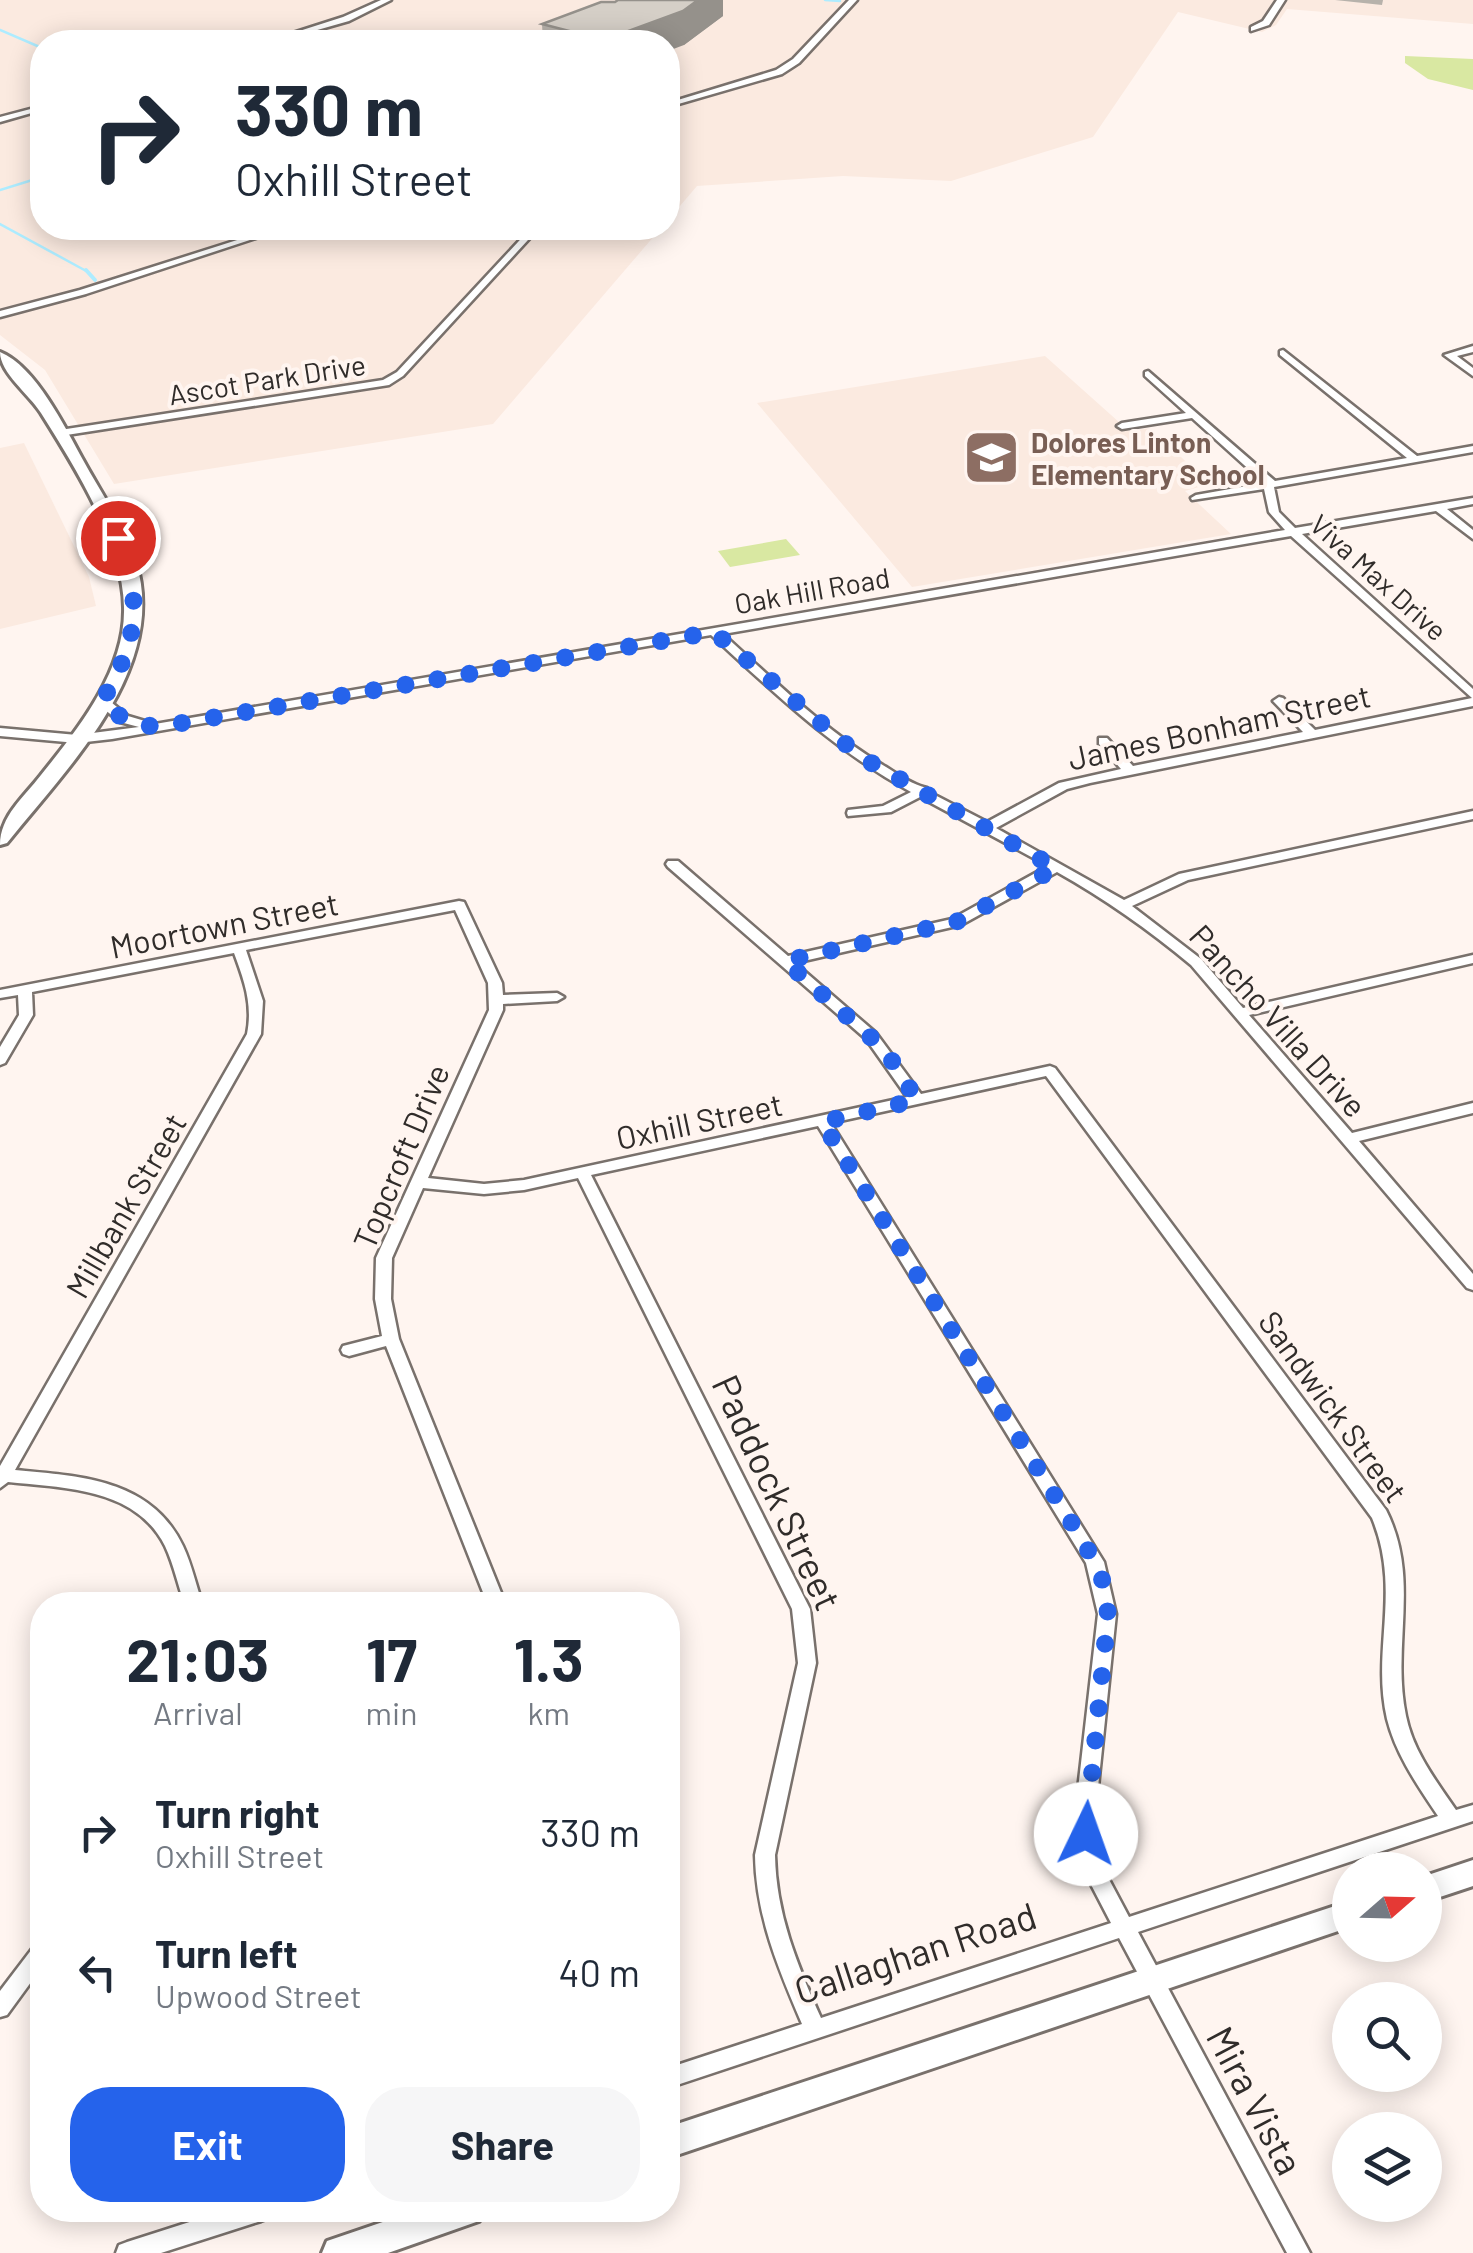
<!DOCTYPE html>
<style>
:root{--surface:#fff;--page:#f6f6f7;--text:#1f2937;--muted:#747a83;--accent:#2563eb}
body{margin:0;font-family:Barlow,sans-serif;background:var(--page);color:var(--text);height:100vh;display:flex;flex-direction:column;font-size:38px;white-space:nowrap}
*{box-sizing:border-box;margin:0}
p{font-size:32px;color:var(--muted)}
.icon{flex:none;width:55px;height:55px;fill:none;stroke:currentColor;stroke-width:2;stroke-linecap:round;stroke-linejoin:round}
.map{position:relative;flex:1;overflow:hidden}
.panel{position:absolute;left:30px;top:1592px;width:650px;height:630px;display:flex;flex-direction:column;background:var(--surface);border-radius:40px;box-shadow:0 5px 25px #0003}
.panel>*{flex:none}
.top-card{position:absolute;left:30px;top:30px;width:650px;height:210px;border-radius:40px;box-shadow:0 5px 25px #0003;background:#fff;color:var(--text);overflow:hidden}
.needle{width:65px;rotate:70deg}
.buttons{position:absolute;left:1332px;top:1852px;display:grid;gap:20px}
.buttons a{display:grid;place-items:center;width:110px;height:110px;border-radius:50%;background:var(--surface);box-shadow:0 5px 25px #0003;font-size:50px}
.pin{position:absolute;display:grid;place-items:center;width:85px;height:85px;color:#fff;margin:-42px;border:5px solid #fff;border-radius:50%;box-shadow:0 2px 10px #0007}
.me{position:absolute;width:110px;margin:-55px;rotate:3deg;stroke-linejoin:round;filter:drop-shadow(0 0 8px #0008)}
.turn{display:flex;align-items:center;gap:35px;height:210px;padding:0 40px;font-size:45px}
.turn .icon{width:130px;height:130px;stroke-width:2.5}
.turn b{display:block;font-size:70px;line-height:85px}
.eta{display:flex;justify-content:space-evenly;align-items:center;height:170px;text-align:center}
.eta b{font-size:60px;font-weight:700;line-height:70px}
.primary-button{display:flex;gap:20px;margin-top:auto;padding:20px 40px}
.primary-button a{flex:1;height:115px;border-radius:40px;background:var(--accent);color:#fff;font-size:40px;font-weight:700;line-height:115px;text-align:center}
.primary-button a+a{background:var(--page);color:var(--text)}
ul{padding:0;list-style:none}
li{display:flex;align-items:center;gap:30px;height:140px;padding:0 40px}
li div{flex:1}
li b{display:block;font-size:38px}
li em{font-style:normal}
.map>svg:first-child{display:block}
</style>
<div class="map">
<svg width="1473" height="2253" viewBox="0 0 1473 2253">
<rect width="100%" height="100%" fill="#fff5f0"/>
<!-- built -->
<g fill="#fbeae0">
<polygon points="0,0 1473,0 1473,24 1287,9 1276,25 1262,32 1178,12 1093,137 951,181 843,176 697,186 668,220 668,42 42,42 42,228 661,228 493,424 114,484 45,370 0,335"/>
<polygon points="1045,356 1129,431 1151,428 1209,484 1185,491 1231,534 912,587 757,403"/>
<polygon points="24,443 89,577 96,606 0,629 0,448"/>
</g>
<!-- green -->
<g fill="#d9e8a2">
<polygon points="1405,56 1473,59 1473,90 1428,79 1405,63"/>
<polygon points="786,539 800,555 730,567 718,551"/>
</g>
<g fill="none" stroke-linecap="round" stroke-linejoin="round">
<!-- stream-far1 -->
<g stroke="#adecff" stroke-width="2.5">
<polyline points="825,0 840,1"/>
<polyline points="0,30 42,48"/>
<polyline points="0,190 42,177"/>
<polyline points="0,224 88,272"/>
</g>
<!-- stream -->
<polyline stroke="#adecff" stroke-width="4" points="86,270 95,280"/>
<defs>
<g id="minor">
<polygon points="381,0 391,0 349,21 275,42 265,42 343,17"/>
<polygon points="849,0 857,0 799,63 782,74 668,107 668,103 776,70 793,59"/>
<polygon points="1277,0 1285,0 1269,25 1251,31 1251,27 1263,21"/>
<polygon points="42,106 42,110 0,122 0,117"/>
<polygon points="275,228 286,228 86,294 0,317 0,311 80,290"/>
<polygon points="531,228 539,228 403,376 389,385 60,436 55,433 60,430 383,380 397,372"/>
<polygon points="1473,346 1473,352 1457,356 1473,368 1473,376 1444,355"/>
<path d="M1283,350L1417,456L1473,446V452L1274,487L1279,512L1295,528L1473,498V504L1447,509L1473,530V539L1436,511L1302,534L1473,689V706L1090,783L1067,789L996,828L1124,900L1179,874L1473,811V819L1188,880L1132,906L1201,959L1243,1008L1473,955V963L1249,1015L1352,1133L1473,1103V1113L1359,1141L1473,1274V1290L1467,1288L1191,965C1149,930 1105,899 1057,872L961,925L795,963L876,1033L921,1094L1050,1066L1055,1068L1386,1510C1421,1579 1391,1645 1406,1716C1413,1751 1436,1781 1456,1810L1473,1805V1821L1138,1932L1310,2253H1287L1119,1938L668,2088V2068L802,2024C778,1968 756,1916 755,1855L798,1663L792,1609L578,1178L524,1190L484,1194L423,1188L392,1258L391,1299L399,1339L506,1605H488L386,1346L349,1356L343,1354L341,1350L343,1346L382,1336L375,1299L376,1258L489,1010L488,983L455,910L246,950L263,1001L261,1034L15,1470C80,1476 151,1479 183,1546C192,1565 196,1586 203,1605H185C178,1586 174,1565 165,1546C136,1488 65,1488 8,1482L0,1488V1466L247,1034C253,1004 244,980 234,953L32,992L33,1015L5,1063L0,1065V1047L19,1015L18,995L0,998V990L459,901L464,902L502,983L503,995L557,993L564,997L557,1001L503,1004V1010L428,1178L484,1184L524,1180L907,1097L866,1039L668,867L666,864L668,861H678L788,956L952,919L1048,866L920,797L891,812L848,816L847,813L848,810L883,806L911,792C831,748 778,696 711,635L112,739L77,743L0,736V728L77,735L139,727L120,722L98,704V698H106L128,716L155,724L1285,530L1269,512L1264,489L1192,500L1191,498L1196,495L1264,483L1192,418L1122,429L1117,426L1122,423L1186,413L1145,376V372L1148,371L1275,481L1407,458L1280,355V351ZM1291,536L1472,698L1315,730L1283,698L1279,697L1273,701L1303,732L1133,766L1107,738H1099V744L1121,769L1059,783L987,822L929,792L927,788C913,785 899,775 886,767C825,731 775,681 723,634ZM1046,1076L1372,1518C1402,1591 1371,1650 1387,1719C1396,1755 1418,1786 1438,1816L1129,1917L1104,1870L1095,1816L1116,1614L1104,1562L831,1123ZM818,1126L1086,1563L1098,1614L1075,1816L1084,1871L1111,1923L821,2018C797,1964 776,1914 775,1855L816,1663L810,1609L591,1175Z"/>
<polygon points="42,1942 42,1967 7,2015 0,2017 0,1991 35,1945"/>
<polygon points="227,2210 272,2210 269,2218 261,2221 161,2253 116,2253 119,2245 127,2242"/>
</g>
<g id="secondary">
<path d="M0,352C35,366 65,427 83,460C101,493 124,526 136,562C169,668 67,768 7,843L0,845C0,816 24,797 41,775C78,729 126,670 124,607C123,543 75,467 41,413C29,394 0,373 0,352Z"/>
<polygon points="1473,1860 1473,1886 1425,1902 1425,1876"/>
<polygon points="1350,1901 1350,1927 668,2158 668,2127"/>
<polygon points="418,2210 484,2210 479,2221 388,2253 322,2253 327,2241"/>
</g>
</defs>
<!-- minor casing -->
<use href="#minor" stroke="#79716c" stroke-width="5"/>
<!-- secondary casing -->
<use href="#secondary" stroke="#79716c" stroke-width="6"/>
<!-- minor -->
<use href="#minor" fill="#fff" fill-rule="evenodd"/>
<!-- secondary -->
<use href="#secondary" fill="#fff" fill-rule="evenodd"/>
</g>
<!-- wall -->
<g fill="#b7b2ab">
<polygon points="1335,0 1383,0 1382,5"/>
<polygon points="723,16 684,45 668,42 543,42 542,24"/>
</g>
<!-- shaded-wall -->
<polygon fill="#95918b" points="698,0 723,0 723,16 684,45 668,51 668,42 604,42 604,40"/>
<!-- building -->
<polygon fill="#d5cfc7" stroke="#95918b" stroke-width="2.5" points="618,0 698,0 683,11 604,40 542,24 601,2 615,2"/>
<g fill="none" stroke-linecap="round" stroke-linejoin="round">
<!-- route -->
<path stroke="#2563eb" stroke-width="18" stroke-dasharray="0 32.4" d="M118,538C144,603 137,643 102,701C118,719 135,724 158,727L714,632L861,757L1056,868L956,922L785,961L885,1050L917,1100L822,1122L1086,1546L1102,1579L1108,1614L1086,1834"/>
</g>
<!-- icons -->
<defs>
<symbol id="school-square" viewBox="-11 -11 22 22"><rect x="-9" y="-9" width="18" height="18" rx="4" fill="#8d6e63" stroke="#fff5f0"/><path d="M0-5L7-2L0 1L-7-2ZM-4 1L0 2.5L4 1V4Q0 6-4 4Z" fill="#fff"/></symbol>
</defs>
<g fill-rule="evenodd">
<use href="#school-square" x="960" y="426" width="63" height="63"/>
</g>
<g text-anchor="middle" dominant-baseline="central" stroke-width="8" stroke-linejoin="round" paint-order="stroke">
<!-- far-street labels -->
<g font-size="28" fill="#302c2a" stroke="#fff5f0">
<text transform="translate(267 379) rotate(-9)">Ascot Park Drive</text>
<text transform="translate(1379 577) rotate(42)">Viva Max Drive</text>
<text transform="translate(812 590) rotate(-10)">Oak Hill Road</text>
</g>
<!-- far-education labels -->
<g font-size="28" font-weight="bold" fill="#785e54" stroke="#fff5f0" text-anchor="start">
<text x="1031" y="442">Dolores Linton<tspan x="1031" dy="32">Elementary School</tspan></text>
</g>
<!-- street labels -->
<g font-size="32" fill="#302c2a" stroke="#fff5f0">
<text transform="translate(1219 726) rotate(-12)">James Bonham Street</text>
<text transform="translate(224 924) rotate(-11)">Moortown Street</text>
<text transform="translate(1279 1020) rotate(48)">Pancho Villa Drive</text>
<text transform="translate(699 1120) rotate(-12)">Oxhill Street</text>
<text transform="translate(400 1156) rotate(-67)">Topcroft Drive</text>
<text transform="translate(125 1205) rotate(-60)">Millbank Street</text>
<text transform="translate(1334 1406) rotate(54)">Sandwick Street</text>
</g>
<!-- near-street labels -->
<g font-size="38" fill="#302c2a" stroke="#fff5f0">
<text transform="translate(778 1492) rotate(65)">Paddock Street</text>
<text transform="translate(915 1952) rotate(-18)">Callaghan Road</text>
<text transform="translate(1256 2100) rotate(62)">Mira Vista</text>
</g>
</g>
</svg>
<div class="buttons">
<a><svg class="needle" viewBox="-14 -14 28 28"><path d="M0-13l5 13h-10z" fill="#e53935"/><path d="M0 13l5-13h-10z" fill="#747a83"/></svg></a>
<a><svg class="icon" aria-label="search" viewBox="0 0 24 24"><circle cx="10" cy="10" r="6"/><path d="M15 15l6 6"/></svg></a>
<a><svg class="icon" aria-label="layers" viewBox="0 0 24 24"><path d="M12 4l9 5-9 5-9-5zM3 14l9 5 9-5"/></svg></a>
</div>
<div class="pin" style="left:118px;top:538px;background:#d93025"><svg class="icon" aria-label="arrive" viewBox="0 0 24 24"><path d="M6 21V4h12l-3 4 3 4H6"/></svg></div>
<svg class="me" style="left:1086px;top:1834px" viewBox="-20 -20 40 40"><circle r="19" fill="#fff"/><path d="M0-13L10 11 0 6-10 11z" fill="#2563eb"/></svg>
<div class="top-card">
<div class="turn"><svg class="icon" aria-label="right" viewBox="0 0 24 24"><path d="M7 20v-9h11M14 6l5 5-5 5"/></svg><div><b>330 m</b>Oxhill Street</div></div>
</div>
<section class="panel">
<div class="eta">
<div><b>21:03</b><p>Arrival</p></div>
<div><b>17</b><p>min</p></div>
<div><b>1.3</b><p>km</p></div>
</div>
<ul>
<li><svg class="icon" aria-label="right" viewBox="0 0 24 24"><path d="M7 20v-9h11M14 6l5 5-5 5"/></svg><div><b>Turn right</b><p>Oxhill Street</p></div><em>330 m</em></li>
<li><svg class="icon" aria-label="left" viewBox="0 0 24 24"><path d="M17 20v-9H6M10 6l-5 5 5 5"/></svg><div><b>Turn left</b><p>Upwood Street</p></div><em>40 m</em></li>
</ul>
<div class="primary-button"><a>Exit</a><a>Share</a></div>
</section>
</div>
